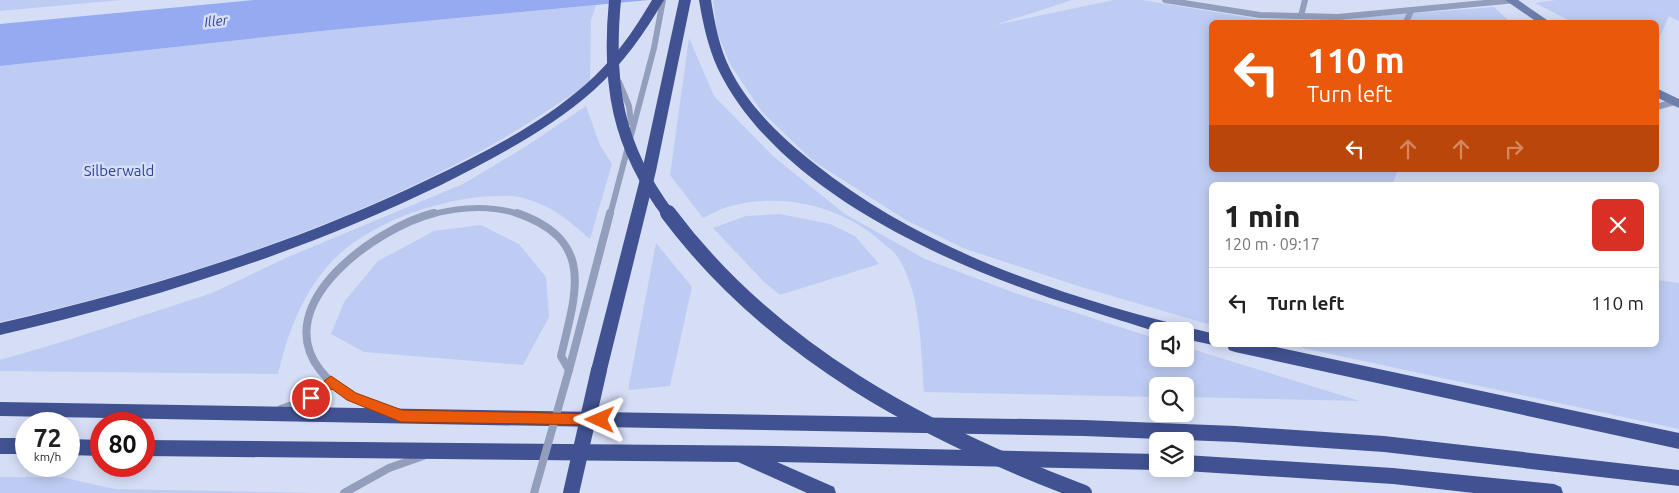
<!DOCTYPE html>
<meta charset="utf-8">
<style>
:root{--surface:#fff;--page:#f6f6f6;--text:#222;--muted:#767676;--line:#e0e0e0}
body{margin:0;font-family:Ubuntu,sans-serif;background:var(--page);color:var(--text);height:100vh;display:flex;flex-direction:column;font-size:19px;white-space:nowrap}
*{box-sizing:border-box;margin:0}
p{font-size:16px;color:var(--muted)}
.icon{flex:none;width:28px;height:28px;fill:none;stroke:currentColor;stroke-width:2;stroke-linecap:round;stroke-linejoin:round}
.map{position:relative;flex:1;overflow:hidden}
.drawer{position:absolute;left:1209px;top:182px;width:450px;height:165px;display:flex;flex-direction:column;background:var(--surface);border-radius:8px;box-shadow:0 2px 12px #0003}
.drawer>*{flex:none}
.guide{position:absolute;left:1209px;top:20px;width:450px;height:152px;border-radius:8px;box-shadow:0 2px 12px #0003;background:#ea580c;color:#fff;overflow:hidden}
.controls{position:absolute;left:1149px;top:322px;display:grid;gap:10px}
.controls a{display:grid;place-items:center;width:45px;height:45px;border-radius:8px;background:var(--surface);box-shadow:0 2px 12px #0003;font-size:25px}
.speed{position:absolute;left:15px;top:412px;display:flex;gap:10px;font-size:25px;font-weight:700;text-align:center}
.speed>*{display:grid;place-content:center;width:65px;height:65px;border-radius:50%;background:var(--surface);box-shadow:0 2px 12px #0003;line-height:1}
.speed small{font-size:12px;font-weight:400}
.speed .limit{border:8px solid #d22;background:#fff;color:#111}
.pin{position:absolute;display:grid;place-items:center;width:42px;height:42px;color:#fff;margin:-21px;border:2px solid #fff;border-radius:50%;box-shadow:0 1px 5px #0007}
.me{position:absolute;width:55px;margin:-28px;rotate:271deg;stroke-linejoin:round;filter:drop-shadow(0 0 4px #0008)}
.turn{display:flex;align-items:center;gap:18px;height:105px;padding:0 15px;font-size:22px}
.turn .icon{width:65px;height:65px;stroke-width:2.5}
.turn b{display:block;font-size:35px;line-height:42px}
.lanes{display:flex;align-items:center;height:48px;padding:0 15px;background:#0003;justify-content:center;gap:25px;direction:ltr}
.lanes .off{opacity:.35}
.round{display:grid;place-items:center;flex:none;width:52px;height:52px;border-radius:8px;background:var(--page)}
.headline{display:flex;align-items:center;justify-content:space-between;height:85px;padding:0 15px}
h1{font-size:30px;font-weight:800;line-height:38px}
ul{padding:0;list-style:none}
li{display:flex;align-items:center;gap:15px;height:70px;padding:0 15px;border-top:1px solid var(--line)}
li div{flex:1}
li b{display:block;font-size:19px}
li em{font-style:normal}
.map>svg:first-child{display:block}
</style>
<div class="map">
<svg width="1679" height="493" viewBox="0 0 1679 493">
<rect width="100%" height="100%" fill="#d6def6"/>
<!-- green -->
<g fill="#beccf4">
<polygon points="0,0 122,0 0,11"/>
<polygon points="713,0 1072,0 995,25 1114,0 1142,0 1257,19 1338,19 1494,7 1510,22 1211,22 1211,170 1398,170 1392,185 1211,185 1211,325 1078,286 963,248 906,220 813,161 762,112 730,64 717,32"/>
<polygon points="1556,0 1679,0 1679,21 1669,16 1656,46 1656,22 1572,22 1535,3"/>
<path d="M596,5L591,20L590,83C557,104 524,127 490,146C339,230 168,284 0,322V66L331,30Z"/>
<path d="M689,38L714,96L774,157L845,214L925,259L1012,292L1157,339L1158,359H1185V347L1360,401L1185,397V386H1158L1157,397L924,392C921,350 921,291 897,256C892,249 883,244 877,238C837,205 781,193 731,206C721,208 712,214 703,218L670,175Z"/>
<path d="M586,106L600,145L612,164L590,239C566,218 551,205 519,197C512,195 504,196 497,196C441,197 362,224 326,268C300,299 287,336 278,374L0,371V360L65,341L212,293L288,257L463,184L525,147Z"/>
<polygon points="780,214 830,224 855,236 879,264 780,295 764,282 713,228 746,216"/>
<polygon points="481,225 519,244 546,277 549,317 523,365 364,352 331,334 344,302 378,261 434,231"/>
<polygon points="656,243 692,287 670,386 628,390"/>
<polygon points="1656,280 1679,283 1679,429 1289,345 1656,345"/>
<polygon points="0,477 61,477 115,489 324,493 0,493"/>
</g>
<!-- water -->
<polygon fill="#95aaf1" points="254,0 649,0 331,30 0,66 0,24"/>
<g fill="none" stroke-linecap="round" stroke-linejoin="round">
<!-- lane-far1 -->
<g stroke="#939ebd" stroke-width="6">
<polyline points="1165,0 1260,15 1338,17 1516,0"/>
<polyline points="1301,16 1305,0"/>
<polyline points="1406,22 1411,11"/>
<polyline points="619,82 629,106 631,123"/>
<polyline points="1656,107 1675,102"/>
<path d="M429,215C459,207 491,204 521,215"/>
<polyline points="610,215 654,48 663,0"/>
</g>
<!-- lane -->
<g stroke="#939ebd" stroke-width="8">
<path d="M517,213C596,240 576,292 561,356L569,370"/>
<polyline points="569,370 610,213"/>
<polyline points="281,409 311,398 331,382"/>
<path d="M391,412C365,403 338,393 320,370C268,303 378,227 434,213"/>
<polyline points="344,493 389,468 426,455"/>
</g>
<!-- secondary -->
<g fill="#6f7eab" fill-rule="evenodd">
<polygon points="1505,0 1518,0 1550,22 1537,22"/>
<polygon points="1656,88 1679,99 1679,108 1656,97"/>
</g>
<!-- highway -->
<g fill="#415292" fill-rule="evenodd">
<path d="M652,0H664C644,34 623,64 594,90C549,130 494,158 441,185C300,253 152,300 0,335V323C148,289 292,245 429,179C484,153 539,125 585,85C613,61 633,32 652,0Z"/>
<polygon points="679,0 691,0 656,171 607,370 605,375 599,377 593,375 591,370 642,171"/>
<path d="M699,0H711C715,24 719,47 730,69C749,107 782,138 815,164C928,254 1072,300 1211,333L1213,345L1185,339V331C1176,331 1167,332 1159,331C1147,330 1134,324 1122,321C1098,313 1074,306 1050,298C933,258 775,186 718,69C708,47 703,24 699,0Z"/>
<polygon points="1227,345 1266,345 1679,433 1679,449 1235,352 1229,350"/>
<polygon points="0,402 1084,420 1235,426 1384,436 1679,470 1679,486 1384,452 1235,442 1084,436 0,416"/>
<rect x="0" y="438" width="26" height="16"/>
<polygon points="69,439 101,440 101,456 69,455"/>
<polygon points="144,440 778,446 1158,454 1158,469 1162,469 1158,470 777,462 834,487 836,493 807,493 738,462 144,456"/>
<polygon points="1185,455 1393,468 1554,484 1561,487 1563,493 1474,493 1393,484 1185,471 1178,469 1185,469"/>
</g>
<!-- lane-bridge -->
<polyline stroke="#939ebd" stroke-width="8" points="534,493 569,370"/>
<!-- highway-bridge-far1 -->
<path stroke="#415292" stroke-width="12" d="M615,0C607,84 617,146 669,215"/>
<!-- highway-bridge -->
<g stroke="#415292" stroke-width="16">
<path d="M668,213C772,352 925,433 1084,493"/>
<polyline points="571,493 599,370"/>
</g>
</g>
<!-- route -->
<polygon fill="#ea580c" stroke="#983908" points="331,376 356,393 402,410 600,414 605,415 607,420 605,424 600,425 401,422 347,400 332,389 316,402 306,402 304,398 306,394"/>
<g text-anchor="middle" dominant-baseline="central" stroke-width="5" stroke-linejoin="round" paint-order="stroke">
<!-- far-water labels -->
<g font-size="14" font-style="italic" fill="#304093" stroke="#d6def6">
<text transform="translate(216 21) rotate(-6)">Iller</text>
</g>
<!-- park labels -->
<g font-size="15" fill="#314294" stroke="#d6def6">
<text x="119" y="170">Silberwald</text>
</g>
</g>
</svg>
<div class="controls">
<a><svg class="icon" aria-label="sound" viewBox="0 0 24 24"><path d="M4 9h4l5-4v14l-5-4H4zM17 9q2 3 0 6"/></svg></a>
<a><svg class="icon" aria-label="search" viewBox="0 0 24 24"><circle cx="10" cy="10" r="6"/><path d="M15 15l6 6"/></svg></a>
<a><svg class="icon" aria-label="layers" viewBox="0 0 24 24"><path d="M12 4l9 5-9 5-9-5zM3 14l9 5 9-5"/></svg></a>
</div>
<div class="speed"><div>72<small>km/h</small></div><div class="limit">80</div></div>
<div class="pin" style="left:311px;top:398px;background:#d93025"><svg class="icon" aria-label="arrive" viewBox="0 0 24 24"><path d="M6 21V4h12l-3 4 3 4H6"/></svg></div>
<svg class="me" style="left:600px;top:420px" viewBox="-20 -20 40 40"><path d="M0-17L14 15 0 8-14 15z" fill="#ea580c" stroke="#fff" stroke-width="4"/></svg>
<div class="guide">
<div class="turn"><svg class="icon" aria-label="left" viewBox="0 0 24 24"><path d="M17 20v-9H6M10 6l-5 5 5 5"/></svg><div><b>110 m</b>Turn left</div></div>
<div class="lanes"><svg class="icon" aria-label="left" viewBox="0 0 24 24"><path d="M17 20v-9H6M10 6l-5 5 5 5"/></svg><svg class="icon off" aria-label="ahead" viewBox="0 0 24 24"><path d="M12 20V5M6 11l6-6 6 6"/></svg><svg class="icon off" aria-label="ahead" viewBox="0 0 24 24"><path d="M12 20V5M6 11l6-6 6 6"/></svg><svg class="icon off" aria-label="right" viewBox="0 0 24 24"><path d="M7 20v-9h11M14 6l5 5-5 5"/></svg></div>
</div>
<section class="drawer">
<div class="headline"><div><h1>1 min</h1><p>120 m · 09:17</p></div><a class="round" style="background:#d93025;color:#fff"><svg class="icon" aria-label="close" viewBox="0 0 24 24"><path d="M6 6l12 12M18 6L6 18"/></svg></a></div>
<ul>
<li><svg class="icon" aria-label="left" viewBox="0 0 24 24"><path d="M17 20v-9H6M10 6l-5 5 5 5"/></svg><div><b>Turn left</b></div><em>110 m</em></li>
</ul>
</section>
</div>
